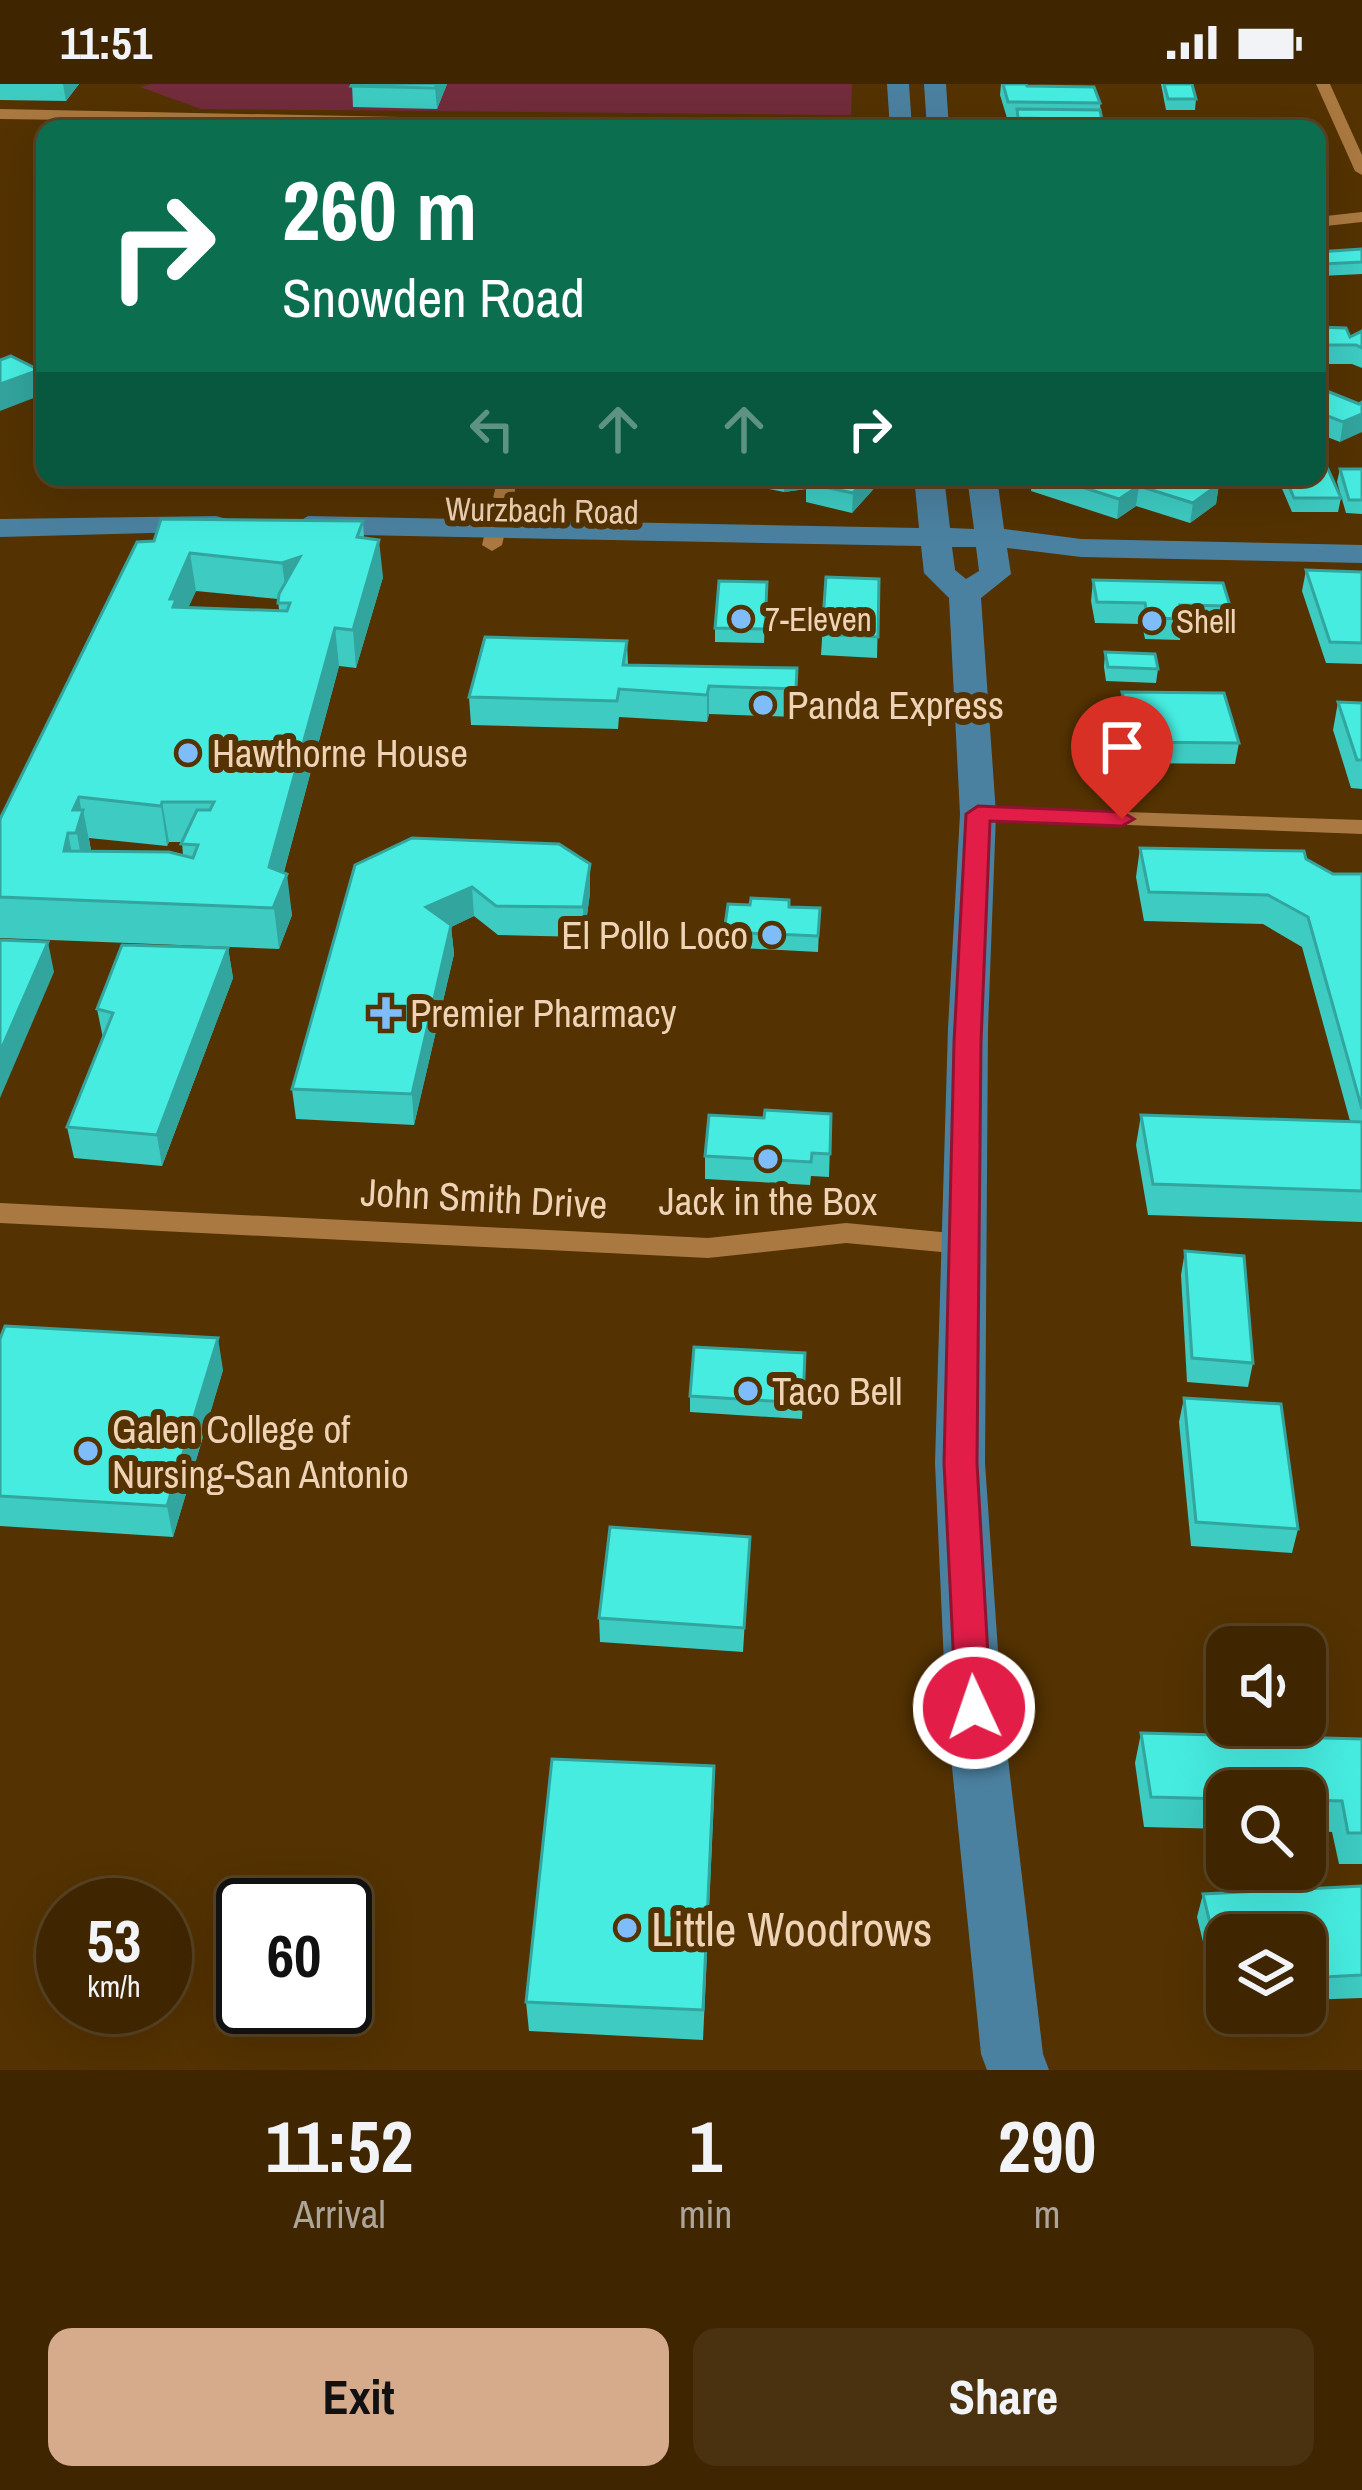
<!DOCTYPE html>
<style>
:root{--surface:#3f2601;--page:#4a3210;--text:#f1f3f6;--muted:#ada599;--line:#584323;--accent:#d6ab8b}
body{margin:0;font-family:"Archivo Narrow",sans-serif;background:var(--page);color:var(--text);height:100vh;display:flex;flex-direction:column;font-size:45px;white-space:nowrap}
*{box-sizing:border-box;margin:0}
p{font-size:39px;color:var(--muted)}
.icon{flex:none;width:66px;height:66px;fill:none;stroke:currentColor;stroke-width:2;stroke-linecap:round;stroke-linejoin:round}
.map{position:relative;height:1986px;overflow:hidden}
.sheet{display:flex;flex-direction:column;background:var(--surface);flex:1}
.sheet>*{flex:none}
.hud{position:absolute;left:36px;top:36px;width:1290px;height:366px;border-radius:24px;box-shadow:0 12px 48px #0002,0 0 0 3px var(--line);background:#0b6e4f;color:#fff;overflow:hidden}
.tools{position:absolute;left:1206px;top:1542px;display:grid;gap:24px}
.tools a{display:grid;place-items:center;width:120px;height:120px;border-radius:24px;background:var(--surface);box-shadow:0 12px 48px #0002,0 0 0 3px var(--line);font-size:60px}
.speed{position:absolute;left:36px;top:1794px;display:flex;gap:24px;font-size:60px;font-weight:700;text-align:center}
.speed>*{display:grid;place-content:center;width:156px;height:156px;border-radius:50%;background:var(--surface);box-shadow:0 12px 48px #0002,0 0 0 3px var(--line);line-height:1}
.speed small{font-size:30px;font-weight:400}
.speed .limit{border:6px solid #111;border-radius:18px;background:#fff;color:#111}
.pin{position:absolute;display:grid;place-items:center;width:102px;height:102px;color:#fff;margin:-123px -51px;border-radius:50% 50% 50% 0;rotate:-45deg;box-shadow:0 0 12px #0007}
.pin .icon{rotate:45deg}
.me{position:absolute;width:132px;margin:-66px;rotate:357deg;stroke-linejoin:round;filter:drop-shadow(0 0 9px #0008)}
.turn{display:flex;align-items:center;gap:42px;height:252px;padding:0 48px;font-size:54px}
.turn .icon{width:156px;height:156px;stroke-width:2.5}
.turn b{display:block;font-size:84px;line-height:102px}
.lanes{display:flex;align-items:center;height:114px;padding:0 48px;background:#0003;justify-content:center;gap:60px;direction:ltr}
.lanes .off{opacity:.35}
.eta{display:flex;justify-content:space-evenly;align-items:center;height:204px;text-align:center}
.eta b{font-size:72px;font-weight:700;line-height:84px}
.primary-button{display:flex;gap:24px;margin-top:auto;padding:24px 48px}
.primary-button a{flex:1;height:138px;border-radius:24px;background:var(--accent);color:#111;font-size:48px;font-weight:700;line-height:138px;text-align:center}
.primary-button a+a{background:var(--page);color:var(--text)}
.status{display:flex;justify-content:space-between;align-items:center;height:84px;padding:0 60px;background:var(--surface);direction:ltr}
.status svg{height:33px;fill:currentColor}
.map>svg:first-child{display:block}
</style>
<div class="status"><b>11:51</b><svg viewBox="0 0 49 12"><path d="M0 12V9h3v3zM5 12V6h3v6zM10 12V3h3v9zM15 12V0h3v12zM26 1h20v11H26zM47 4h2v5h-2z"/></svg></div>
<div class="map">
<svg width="1362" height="1986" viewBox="0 0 1362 1986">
<rect width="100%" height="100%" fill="#543201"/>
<!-- green -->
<polygon fill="#722c3c" points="151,0 852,0 851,31 201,25 140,3"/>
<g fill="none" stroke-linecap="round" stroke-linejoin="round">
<!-- minor -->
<g fill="#aa7941" fill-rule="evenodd">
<polygon points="1316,0 1330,0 1362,71 1362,91 1355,87"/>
<polygon points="1362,128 1362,138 1317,143 1317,133"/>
<polygon points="498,393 518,393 502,461 492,467 482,461"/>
<polygon points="978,723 1362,736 1362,750 970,735 966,730"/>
<polygon points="0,1119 708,1154 846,1139 962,1150 972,1153 977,1160 972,1167 962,1170 846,1159 708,1174 0,1139"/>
</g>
<!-- tertiary -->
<polygon fill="#aa7941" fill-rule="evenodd" points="0,25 747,40 756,45 0,35"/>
<!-- primary -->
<g fill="#4b81a0" fill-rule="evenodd">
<polygon points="887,0 909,0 912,45 890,45"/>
<polygon points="924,0 946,0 949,45 927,45"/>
<path d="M914,393H944L950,444L974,445L967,393H997L1004,445L1081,455L1362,461V479L1081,473L1007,464L1011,490L981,514L996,730L988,944L985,1379L1002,1624L1043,1970L1049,1986H987L981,1970L946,1624L935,1379L948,944L960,730L949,514L924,489L921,462L308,450L293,441L308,432L919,444ZM952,463H976L979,487L966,495L955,486Z"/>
<polygon points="216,432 227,435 231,441 227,447 0,453 0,435"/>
</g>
</g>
<!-- wall -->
<g fill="#3dcbc2" fill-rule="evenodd">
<polygon points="0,0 79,0 66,17 0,16"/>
<polygon points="352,0 447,0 437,25 353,23"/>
<polygon points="1001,0 1026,0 1027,2 1100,19 1102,45 1017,45 1016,34 1007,34 1000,11"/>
<polygon points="1161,0 1192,0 1196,15 1195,26 1166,26"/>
<polygon points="1362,165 1362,190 1321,192 1317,188 1317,168"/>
<polygon points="1317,217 1322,226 1320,239 1317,239"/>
<polygon points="1317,243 1350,253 1362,247 1362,284 1352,280 1317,280"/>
<polygon points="1317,303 1359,320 1340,358 1317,349"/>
<polygon points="1340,385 1362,385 1362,430 1346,429 1337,398"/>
<polygon points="755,393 878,393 878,400 852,429 806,418 806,405 784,408 764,404"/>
<polygon points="1032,393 1198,393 1219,400 1216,420 1190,439 1136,422 1117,435 1031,407"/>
<polygon points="1277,393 1317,393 1341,414 1338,428 1292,428"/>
<path d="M363,437L364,454L383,493L356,584L339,582L284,788L292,831L279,865L0,854V735L137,458ZM196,507L278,515L279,526L188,523ZM89,754L167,762L169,758H182L183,772L91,767Z"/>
<polygon points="1306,486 1362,488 1362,580 1326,579 1302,507"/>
<polygon points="826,493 879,495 877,574 821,571"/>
<polygon points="1093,496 1230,522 1226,543 1182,542 1180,556 1145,555 1142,540 1095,539 1091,517"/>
<polygon points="767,498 764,559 715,558 715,544"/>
<polygon points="627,557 628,581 797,584 795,633 709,630 707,638 619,633 618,645 471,641 469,613"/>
<polygon points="1105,568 1158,585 1156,599 1106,597 1104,583"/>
<polygon points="1122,608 1239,659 1235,680 1131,679 1119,629"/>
<polygon points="1338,618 1362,619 1362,705 1351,704 1333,646"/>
<polygon points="412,754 590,780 590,809 584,853 498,851 474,832 451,843 454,870 414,1041 296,1035 292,1005"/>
<polygon points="1140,764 1306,775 1333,790 1362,790 1362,1138 1148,1131 1136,1061 1141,1031 1350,1037 1302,863 1263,840 1144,837 1136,793"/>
<polygon points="789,823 820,824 818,868 724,863 724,848"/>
<polygon points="228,864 233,894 162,1082 74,1074 67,1043 103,954 97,925"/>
<polygon points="831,1030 829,1093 811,1092 810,1101 705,1095 705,1072 764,1034"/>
<polygon points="1185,1167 1253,1279 1248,1303 1187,1298 1181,1191"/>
<polygon points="0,1255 223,1286 173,1453 0,1442"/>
<polygon points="805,1269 802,1335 690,1328 690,1312"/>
<polygon points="1184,1314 1298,1445 1292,1469 1191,1462 1179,1338"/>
<polygon points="750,1453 743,1568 600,1558 599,1534"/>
<polygon points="1141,1649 1362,1655 1362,1780 1339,1780 1332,1748 1305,1747 1305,1707 1227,1707 1227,1745 1144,1743 1135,1679"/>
<polygon points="714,1713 703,1956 529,1947 526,1918"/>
<polygon points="1362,1802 1362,1914 1305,1916 1305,1851 1227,1851 1227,1920 1218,1920 1197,1833 1203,1810"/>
</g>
<!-- shaded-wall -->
<g fill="#32a59e">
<polygon points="63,0 79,0 66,17"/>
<polygon points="437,0 447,0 437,25 435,4"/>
<polygon points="39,286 44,310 0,327 0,300"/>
<polygon points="1362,330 1362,348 1340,358 1343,338"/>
<polygon points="784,393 818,393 816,403 816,401 806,399 806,405 784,408"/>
<polygon points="867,393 878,393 878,400 852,429 853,409"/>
<polygon points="1219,400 1216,420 1190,439 1193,419"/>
<polygon points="1139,402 1136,422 1117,435 1119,415"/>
<polygon points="379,456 383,493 356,584 353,546"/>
<polygon points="190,469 196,507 180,542 170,515"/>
<polygon points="300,473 287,516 282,479"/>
<polygon points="335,544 339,582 276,817 287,790 292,831 279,865 269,783"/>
<polygon points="709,602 709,630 707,638 707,611"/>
<polygon points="79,713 82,730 83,726 91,766 84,790 73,726"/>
<polygon points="162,718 169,758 167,762 161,722"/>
<polygon points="68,749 76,790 64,767"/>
<polygon points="590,780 590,809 584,853 583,823"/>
<polygon points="472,803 474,832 451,843 454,870 414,1041 412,1010 426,823"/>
<polygon points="48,858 54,888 0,1014 0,968"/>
<polygon points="228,864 233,894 162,1082 157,1051"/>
<polygon points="218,1254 223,1286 173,1453 167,1422"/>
</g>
<!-- building -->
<g fill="#47ece1" stroke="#32a59e" stroke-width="3" fill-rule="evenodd">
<polygon points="352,0 437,0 435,4 351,2"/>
<polygon points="1003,0 1026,0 1027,2 1094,3 1100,19 1008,18"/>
<polygon points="1164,0 1192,0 1196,15 1168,15"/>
<polygon points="1017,25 1100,26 1103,41 1067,40 1066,35 1018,34"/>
<polygon points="1362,165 1362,178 1323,180 1317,173 1317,168"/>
<polygon points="1317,243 1346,244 1350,253 1362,247 1362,264 1356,261 1317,261"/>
<polygon points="11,272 39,286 0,300 0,276"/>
<polygon points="1317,303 1359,320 1362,318 1362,330 1343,338 1317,328"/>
<polygon points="1317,372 1322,372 1341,414 1294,414 1285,393 1317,393"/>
<polygon points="1340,385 1362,385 1362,416 1349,416"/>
<polygon points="811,393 867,393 853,409 806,399"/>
<polygon points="1051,393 1198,393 1219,400 1193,419 1139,402 1119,415"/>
<path d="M161,435L363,437L357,453L379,456L353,546L335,544L269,783L287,790L273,824L0,813V735L137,458L154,457ZM190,469L282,479L300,473L279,510L278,519H290L287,527L173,523L176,515H170ZM79,713L161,722L162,718H214L210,726H197L181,760L198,761L193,774L169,768L64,767L68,749H76L83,726H73Z"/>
<polygon points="1306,486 1362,488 1362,559 1330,558"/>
<polygon points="826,493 879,495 878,553 822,550"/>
<polygon points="1093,496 1223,499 1230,522 1180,521 1183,535 1148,534 1145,519 1097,518"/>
<polygon points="719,497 767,498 765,545 715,544"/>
<polygon points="485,553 627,557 623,581 797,584 796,605 709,602 707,611 619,605 617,617 469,613"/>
<polygon points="1105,568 1155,570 1158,585 1108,583"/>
<polygon points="1122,608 1224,609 1239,659 1134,658"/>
<polygon points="1338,618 1362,619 1362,676 1357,676"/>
<polygon points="412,754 559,760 590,780 583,823 496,822 472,803 426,823 451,841 412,1010 292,1005 355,781"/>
<polygon points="1140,764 1304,767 1306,775 1333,790 1362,790 1362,1025 1308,833 1268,811 1149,808"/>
<polygon points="751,814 789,816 789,823 820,824 818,852 724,848 728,820 750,821"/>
<polygon points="0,856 48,858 0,968"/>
<polygon points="122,861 228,864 157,1051 67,1043 113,929 97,925"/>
<polygon points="765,1026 831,1030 830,1070 812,1069 811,1078 705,1072 709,1031 764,1034"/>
<polygon points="1141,1031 1362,1038 1362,1107 1153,1100"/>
<polygon points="1185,1167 1244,1172 1253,1279 1192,1274"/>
<polygon points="5,1242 218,1254 167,1422 0,1412 0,1255"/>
<polygon points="694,1263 805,1269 803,1319 690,1312"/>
<polygon points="1184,1314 1281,1320 1298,1445 1196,1438"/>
<polygon points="610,1443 750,1453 744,1544 599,1534"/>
<polygon points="1141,1649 1362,1655 1362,1749 1348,1749 1342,1717 1305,1716 1305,1707 1227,1707 1227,1715 1151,1713"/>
<polygon points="552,1675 714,1682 703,1926 526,1918"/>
<polygon points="1362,1802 1362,1891 1305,1894 1305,1851 1227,1851 1227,1897 1224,1898 1203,1810"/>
</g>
<!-- route -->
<polygon fill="#e11d48" stroke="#92132f" stroke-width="3" points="978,722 1122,728 1134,735 1122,742 990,737 981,958 977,1379 991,1624 986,1635 974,1640 961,1635 956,1624 944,1379 954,958 966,730"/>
<!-- markers -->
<g fill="#7fbdfa" stroke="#543201" stroke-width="4.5">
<circle cx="741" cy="535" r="12"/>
<circle cx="1152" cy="537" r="12"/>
<circle cx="763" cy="621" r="12"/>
<circle cx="188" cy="669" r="12"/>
<circle cx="772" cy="851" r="12"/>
<path d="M380 911h12v12h12v12h-12v12h-12v-12h-12v-12h12z"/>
<circle cx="768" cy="1075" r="12"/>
<circle cx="748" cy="1307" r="12"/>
<circle cx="88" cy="1367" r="12"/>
<circle cx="627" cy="1844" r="12"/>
</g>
<g text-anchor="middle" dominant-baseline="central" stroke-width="12" stroke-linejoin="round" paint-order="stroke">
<!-- far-street labels -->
<g font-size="33" fill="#eed3b7" stroke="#543201">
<text transform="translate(542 426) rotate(1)">Wurzbach Road</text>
</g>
<!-- far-poi labels -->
<g font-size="33" fill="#eed3b7" stroke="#543201" text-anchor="start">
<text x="765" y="535">7-Eleven</text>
<text x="1176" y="537">Shell</text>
</g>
<!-- poi labels -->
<g font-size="39" fill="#eed3b7" stroke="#543201" text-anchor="start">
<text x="787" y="621">Panda Express</text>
<text x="212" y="669">Hawthorne House</text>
<text x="748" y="851" text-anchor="end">El Pollo Loco</text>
<text x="410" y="929">Premier Pharmacy</text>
<text x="768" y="1117" text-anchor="middle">Jack in the Box</text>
<text x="772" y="1307">Taco Bell</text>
<text x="112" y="1345">Galen College of<tspan x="112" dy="45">Nursing-San Antonio</tspan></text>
</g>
<!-- street labels -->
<g font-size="39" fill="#eed3b7" stroke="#543201">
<text transform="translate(484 1114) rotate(3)">John Smith Drive</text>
</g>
<!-- near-poi labels -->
<g font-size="48" fill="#eed3b7" stroke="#543201" text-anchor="start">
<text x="651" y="1844">Little Woodrows</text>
</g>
</g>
</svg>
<div class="tools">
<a><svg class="icon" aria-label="sound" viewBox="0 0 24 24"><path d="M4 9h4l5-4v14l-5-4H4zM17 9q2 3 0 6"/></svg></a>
<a><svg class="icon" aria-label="search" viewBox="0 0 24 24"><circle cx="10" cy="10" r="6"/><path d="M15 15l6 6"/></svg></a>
<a><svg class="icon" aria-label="layers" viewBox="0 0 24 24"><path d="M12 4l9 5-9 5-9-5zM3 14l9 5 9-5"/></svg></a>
</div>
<div class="speed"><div>53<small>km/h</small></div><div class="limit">60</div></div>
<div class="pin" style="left:1122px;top:735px;background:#d93025"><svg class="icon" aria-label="arrive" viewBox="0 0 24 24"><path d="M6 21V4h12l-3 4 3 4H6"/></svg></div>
<svg class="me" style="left:974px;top:1624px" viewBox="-20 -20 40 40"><circle r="17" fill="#e11d48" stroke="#fff" stroke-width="3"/><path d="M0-11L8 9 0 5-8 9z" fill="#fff"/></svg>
<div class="hud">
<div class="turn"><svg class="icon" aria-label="right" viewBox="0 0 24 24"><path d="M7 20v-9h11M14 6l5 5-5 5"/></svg><div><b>260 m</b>Snowden Road</div></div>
<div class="lanes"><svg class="icon off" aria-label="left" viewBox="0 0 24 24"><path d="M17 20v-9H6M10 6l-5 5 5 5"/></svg><svg class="icon off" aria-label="ahead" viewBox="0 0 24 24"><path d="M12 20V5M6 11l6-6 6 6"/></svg><svg class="icon off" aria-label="ahead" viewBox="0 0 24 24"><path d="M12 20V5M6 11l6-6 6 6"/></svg><svg class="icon" aria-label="right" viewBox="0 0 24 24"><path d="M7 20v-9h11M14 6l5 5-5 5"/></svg></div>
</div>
</div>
<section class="sheet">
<div class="eta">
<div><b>11:52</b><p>Arrival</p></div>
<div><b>1</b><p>min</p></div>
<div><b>290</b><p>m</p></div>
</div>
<div class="primary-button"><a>Exit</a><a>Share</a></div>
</section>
